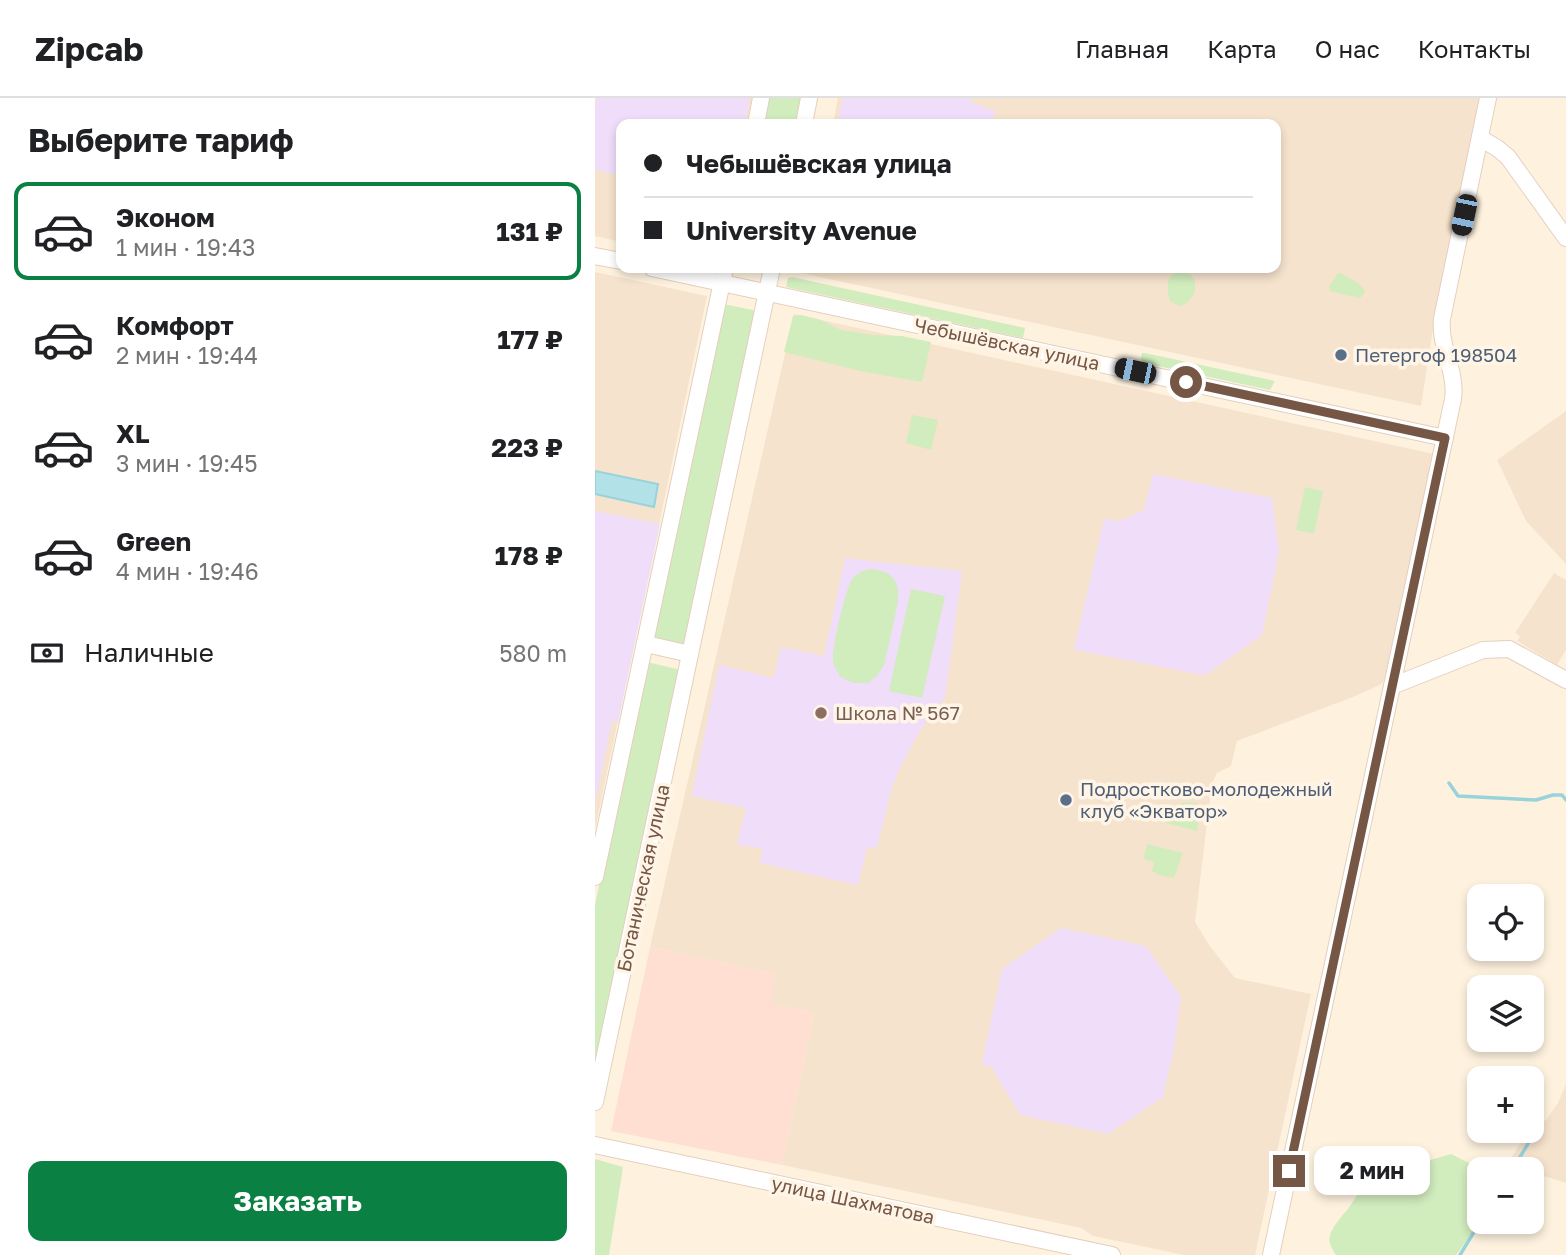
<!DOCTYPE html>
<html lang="ru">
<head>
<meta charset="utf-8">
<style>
  :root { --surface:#fff; --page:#f2f2f2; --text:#202124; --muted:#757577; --line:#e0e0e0; --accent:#0b8043 }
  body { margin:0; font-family:"Golos Text",sans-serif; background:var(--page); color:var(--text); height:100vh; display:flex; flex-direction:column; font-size:26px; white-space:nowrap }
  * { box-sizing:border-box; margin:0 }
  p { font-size:23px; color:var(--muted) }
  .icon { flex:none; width:38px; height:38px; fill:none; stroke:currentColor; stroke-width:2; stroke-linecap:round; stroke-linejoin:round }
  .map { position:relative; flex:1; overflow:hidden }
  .sheet { display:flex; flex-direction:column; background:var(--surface); width:595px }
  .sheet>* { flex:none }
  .guide { position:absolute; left:21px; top:21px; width:665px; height:154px; border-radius:14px; box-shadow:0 4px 10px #0003; display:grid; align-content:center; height:154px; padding:0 28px; background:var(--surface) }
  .controls { position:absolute; left:872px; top:786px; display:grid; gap:14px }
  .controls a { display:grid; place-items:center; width:77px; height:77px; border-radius:14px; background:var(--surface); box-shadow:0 4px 10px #0003; font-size:35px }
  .end { position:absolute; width:32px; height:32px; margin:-16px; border:9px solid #765645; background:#fff; box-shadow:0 0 0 4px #fff }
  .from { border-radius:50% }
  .bubble { position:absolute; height:49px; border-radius:14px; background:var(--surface); box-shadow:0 4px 10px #0003; font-size:23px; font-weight:700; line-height:49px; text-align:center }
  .car { position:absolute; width:21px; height:42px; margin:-21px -10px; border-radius:9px; box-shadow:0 0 5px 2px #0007; background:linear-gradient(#222 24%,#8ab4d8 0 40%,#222 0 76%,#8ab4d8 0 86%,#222 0) }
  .guide b { display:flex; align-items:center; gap:24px; height:66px; font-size:26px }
  .guide b+b { border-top:2px solid var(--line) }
  .guide i { width:18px; height:18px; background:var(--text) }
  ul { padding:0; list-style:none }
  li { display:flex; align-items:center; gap:21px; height:98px; margin:0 14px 10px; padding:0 14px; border:4px solid transparent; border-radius:14px }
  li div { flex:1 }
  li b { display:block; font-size:26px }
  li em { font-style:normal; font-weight:700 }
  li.current { border-color:var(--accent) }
  li>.icon { width:63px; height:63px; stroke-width:1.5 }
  h2 { padding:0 28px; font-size:32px; line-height:84px }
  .pay { display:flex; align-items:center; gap:18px; height:77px; padding:0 28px; font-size:26px }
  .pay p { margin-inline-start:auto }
  .button { display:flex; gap:14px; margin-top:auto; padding:14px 28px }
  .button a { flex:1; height:80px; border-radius:14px; background:var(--accent); color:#fff; font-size:28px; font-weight:700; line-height:80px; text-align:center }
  header { display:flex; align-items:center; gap:42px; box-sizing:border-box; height:98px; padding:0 35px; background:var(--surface); border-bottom:2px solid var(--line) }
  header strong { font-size:33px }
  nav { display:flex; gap:38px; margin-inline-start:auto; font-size:24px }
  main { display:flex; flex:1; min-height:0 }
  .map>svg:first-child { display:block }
</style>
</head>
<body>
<header>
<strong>Zipcab</strong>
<nav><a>Главная</a><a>Карта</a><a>О нас</a><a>Контакты</a></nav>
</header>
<main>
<section class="sheet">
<h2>Выберите тариф</h2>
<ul>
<li class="current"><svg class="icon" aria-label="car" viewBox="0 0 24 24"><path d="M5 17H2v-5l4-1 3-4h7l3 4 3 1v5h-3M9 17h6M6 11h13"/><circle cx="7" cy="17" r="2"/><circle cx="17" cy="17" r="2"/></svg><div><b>Эконом</b><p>1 мин · 19:43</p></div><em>131 ₽</em></li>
<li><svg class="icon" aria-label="car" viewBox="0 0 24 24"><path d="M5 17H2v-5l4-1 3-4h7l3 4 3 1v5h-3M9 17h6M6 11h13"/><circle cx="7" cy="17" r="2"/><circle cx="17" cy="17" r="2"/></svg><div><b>Комфорт</b><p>2 мин · 19:44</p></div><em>177 ₽</em></li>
<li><svg class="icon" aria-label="car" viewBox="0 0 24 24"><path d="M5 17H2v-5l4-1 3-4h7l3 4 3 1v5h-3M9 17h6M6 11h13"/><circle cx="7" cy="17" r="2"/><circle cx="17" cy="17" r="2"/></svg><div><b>XL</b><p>3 мин · 19:45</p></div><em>223 ₽</em></li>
<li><svg class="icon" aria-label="car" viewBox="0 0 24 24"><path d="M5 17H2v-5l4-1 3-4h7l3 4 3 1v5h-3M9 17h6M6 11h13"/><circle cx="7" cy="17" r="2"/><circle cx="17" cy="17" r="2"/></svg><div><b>Green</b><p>4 мин · 19:46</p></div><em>178 ₽</em></li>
</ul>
<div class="pay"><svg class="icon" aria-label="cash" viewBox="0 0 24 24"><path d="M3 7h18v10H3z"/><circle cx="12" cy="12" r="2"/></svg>Наличные<p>580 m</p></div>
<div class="button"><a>Заказать</a></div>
</section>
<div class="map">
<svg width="971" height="1157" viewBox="0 0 971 1157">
  <rect width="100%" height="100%" fill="#fef2df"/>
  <g fill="#f6e3cd">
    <polygon points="0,0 160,0 154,26 26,26 26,144 0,138"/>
    <polygon points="243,0 886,0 841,212 826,308 206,175 207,170 681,170 681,26 238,26"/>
    <polygon points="0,174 112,198 0,732"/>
    <polygon points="199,216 839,356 789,583 785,587 758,599 642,643 636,668 622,675 617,685 600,824 614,847 640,880 716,896 660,1157 589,1157 498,1138 486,1130 187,1067 219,915 175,905 181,876 55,849"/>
    <polygon points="971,313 971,466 931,423 902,362"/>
    <polygon points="959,475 971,482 971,552 962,567 922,543 925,538 920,535"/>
    <polygon points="971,986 971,1085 946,1077 916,1060 933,1033 936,1032 936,1030 951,1022 963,1005"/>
  </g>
  <polygon fill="#ffdfd2" points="55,849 181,876 176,905 219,915 187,1067 16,1033"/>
  <g fill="#efddfa">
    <polygon points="2,0 155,0 150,26 26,26 26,77 0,72 0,10"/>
    <polygon points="248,0 375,0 378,5 400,13 397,26 242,26"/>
    <polygon points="558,376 677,400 684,453 667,537 612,576 608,577 479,552 509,421 525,423 549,412"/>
    <polygon points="0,413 65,426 23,624 17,623 0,706"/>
    <polygon points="250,460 367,473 350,600 325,632 305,670 297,689 282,749 272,750 263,787 165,765 168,751 142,746 151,710 97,698 124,567 179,580 186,549 229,558"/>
    <polygon points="466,830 551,848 586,899 579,951 568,999 513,1036 425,1017 396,968 387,967 407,871"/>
  </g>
  <g fill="#d1ecbd">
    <polygon points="171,0 208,0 202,26 166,26"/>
    <path d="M587,172c21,6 15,32 -3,36l-8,-4c-6,-13 -5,-29 11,-32z"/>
    <polygon points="746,175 763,185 768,190 770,194 765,200 735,193 734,189 742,176"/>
    <polygon points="197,179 430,230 428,240 191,189 193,180"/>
    <polygon points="128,206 163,213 90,545 87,547 62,541 59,535"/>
    <polygon points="206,217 226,222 246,232 278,237 307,238 336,244 327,284 265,273 189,254 198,218"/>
    <polygon points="547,255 550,255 680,283 675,292 549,265 546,262"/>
    <polygon points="317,317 343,322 336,352 311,345"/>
    <polygon points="710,389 728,393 719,436 701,432"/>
    <path d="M277,471c36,4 26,33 21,57 -3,13 -6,26 -9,39l-7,11 -7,5 -1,2h-16l-14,-7v-2c-3,-5 -6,-9 -6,-15 -1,-11 13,-73 20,-81 5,-6 12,-8 19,-9z"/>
    <polygon points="316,491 350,498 327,600 294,593"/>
    <polygon points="52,564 86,572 0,976 0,807"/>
    <polygon points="592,704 603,706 603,708 605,709 602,733 571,725 567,712 588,705 591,705"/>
    <polygon points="552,746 588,755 579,780 564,777 557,773 559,764 551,762 549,759"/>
    <path d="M856,1056l30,15h-2l1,53 -24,33h-120c-4,-6 -8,-13 -6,-20 3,-11 16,-22 22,-32 9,-12 14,-25 25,-36l33,-1z"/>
    <polygon points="0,1061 28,1069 14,1157 0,1157"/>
  </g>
  <polygon fill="#b3e1e8" stroke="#98d2db" stroke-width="2" points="0,373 63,386 59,409 0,396"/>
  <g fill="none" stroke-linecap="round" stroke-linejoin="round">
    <g stroke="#98d2db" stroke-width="3.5">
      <polyline points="854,685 863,698 941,702 958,697 967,697 971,702"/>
      <polyline points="918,1071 941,1032"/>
      <polyline points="865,1157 885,1124"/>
    </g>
    <g stroke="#e4cfbe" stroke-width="18">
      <g id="minor">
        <polyline points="161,26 166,0"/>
        <polyline points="209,26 214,0"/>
        <polyline points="885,40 902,50 913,59 971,140"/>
        <polyline points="0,158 26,163"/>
        <polyline points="57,170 850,340"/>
        <polyline points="51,546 95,556"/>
        <polyline points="797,588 888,552 914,551 971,582"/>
        <polyline points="0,779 130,170"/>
        <polyline points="0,1004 177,170"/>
        <polyline points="0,1047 517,1157"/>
        <path d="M676,1157l182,-856c4,-28 -14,-52 -11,-80l46,-221"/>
      </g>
    </g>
    <use href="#minor" stroke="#fff" stroke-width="16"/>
  </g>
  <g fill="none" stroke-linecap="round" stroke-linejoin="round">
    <polyline stroke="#765645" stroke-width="9" points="591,284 850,340 694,1073"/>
  </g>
  <g fill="#5c6f8a" stroke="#fff5e7" stroke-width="2.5">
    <circle cx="746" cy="257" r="7"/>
    <circle cx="471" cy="702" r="7"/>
  </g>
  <circle fill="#8d6e63" stroke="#fff5e7" stroke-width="2.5" cx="226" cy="615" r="7"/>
  <g text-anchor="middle" stroke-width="7" stroke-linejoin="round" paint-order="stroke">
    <g font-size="19" fill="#765645" stroke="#fff5e7">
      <text transform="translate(412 246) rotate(12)" y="7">Чебышёвская улица</text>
      <text transform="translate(48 780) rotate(-78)" y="7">Ботаническая улица</text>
      <text transform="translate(258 1102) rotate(12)" y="7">улица Шахматова</text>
    </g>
    <g font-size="19" fill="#4e5e75" stroke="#fff5e7" text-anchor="start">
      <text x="760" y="264">Петергоф 198504</text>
      <text x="485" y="698">Подростково-молодежный<tspan x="485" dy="22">клуб «Экватор»</tspan></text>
    </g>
    <g font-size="19" fill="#785e54" stroke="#fff5e7" text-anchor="start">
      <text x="240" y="622">Школа № 567</text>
    </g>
  </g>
</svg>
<div class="controls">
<a><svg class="icon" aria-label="locate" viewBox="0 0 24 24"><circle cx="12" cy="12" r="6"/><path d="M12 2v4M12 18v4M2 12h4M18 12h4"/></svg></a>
<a><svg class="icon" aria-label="layers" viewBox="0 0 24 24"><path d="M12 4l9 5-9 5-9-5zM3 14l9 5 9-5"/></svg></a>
<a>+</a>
<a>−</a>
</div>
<i class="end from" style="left:591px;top:284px"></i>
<i class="end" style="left:694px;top:1073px"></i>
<div class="bubble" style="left:719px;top:1048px;width:116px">2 мин</div>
<i class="car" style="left:869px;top:117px;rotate:192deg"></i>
<i class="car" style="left:540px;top:273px;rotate:282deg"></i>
<div class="guide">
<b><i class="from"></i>Чебышёвская улица</b>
<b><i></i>University Avenue</b>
</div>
</div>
</main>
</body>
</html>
